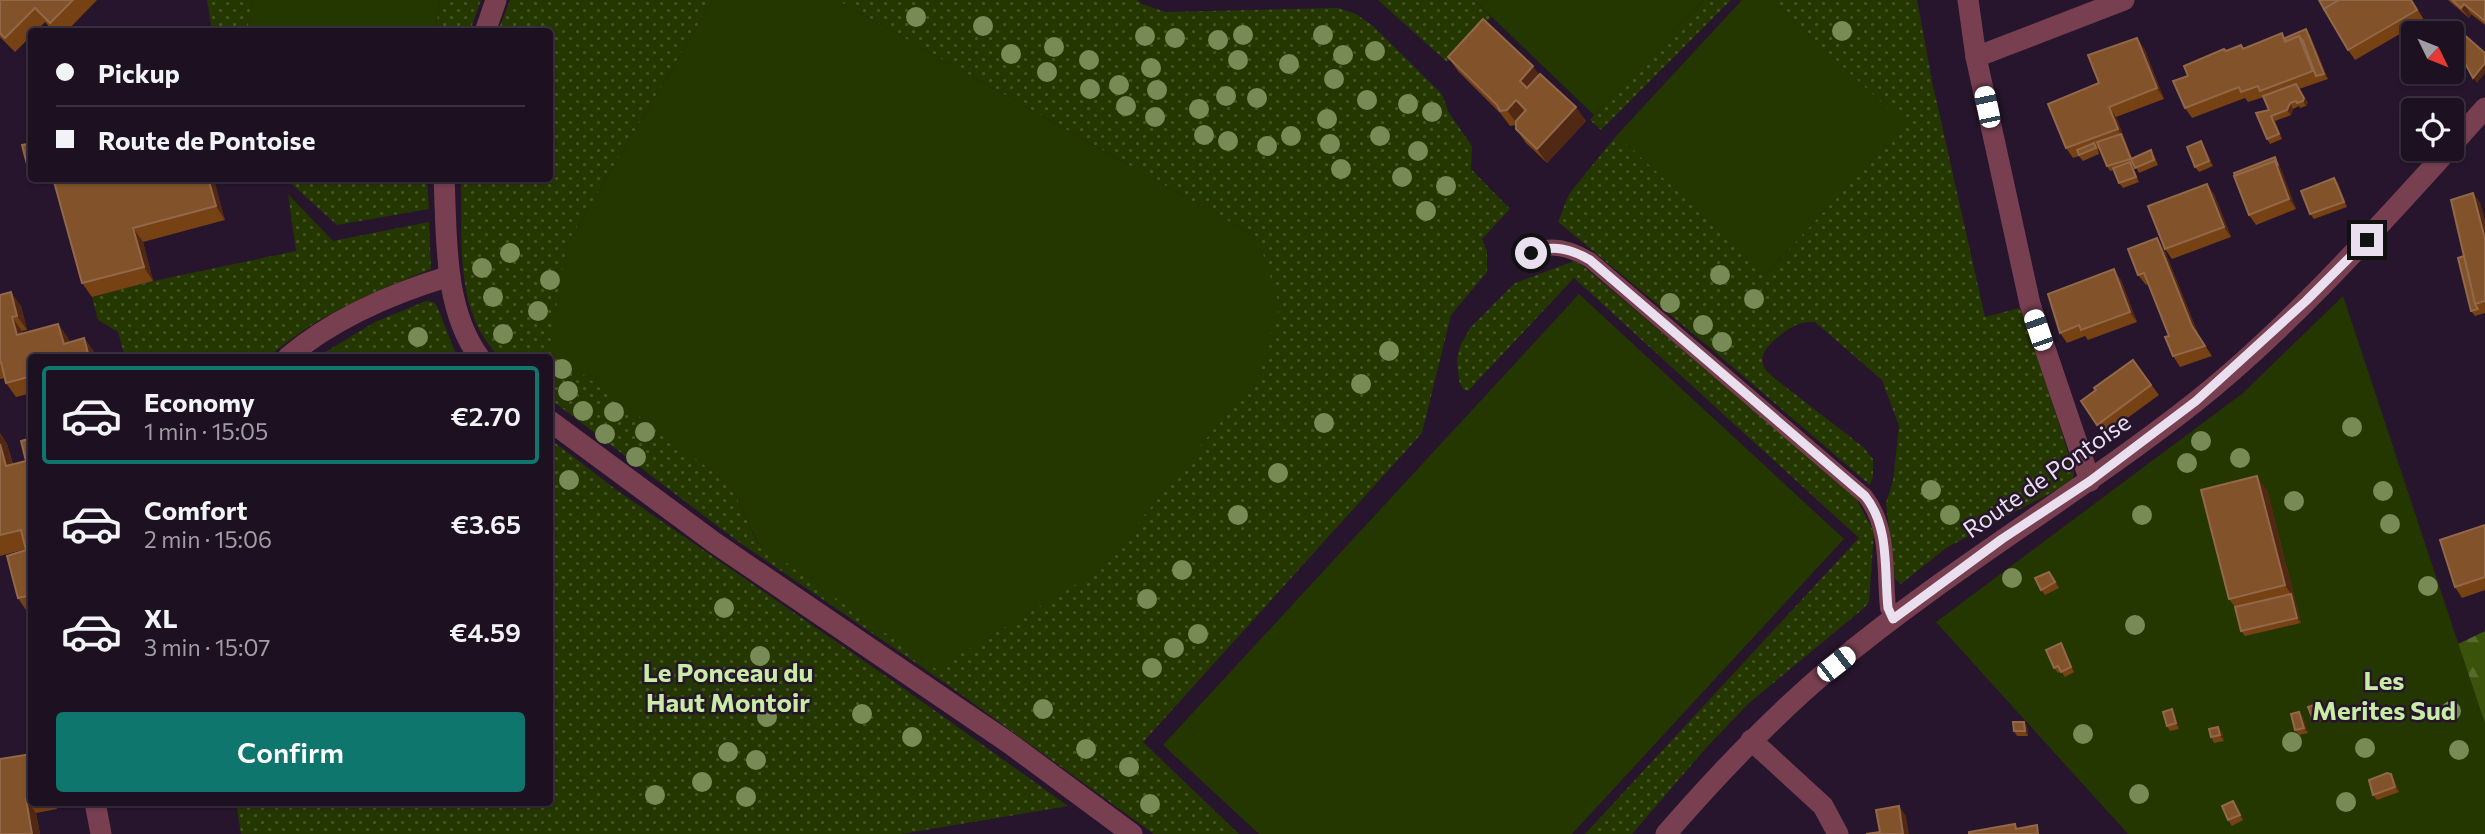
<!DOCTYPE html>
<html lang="en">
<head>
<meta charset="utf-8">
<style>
  :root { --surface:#1c1021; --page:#25192a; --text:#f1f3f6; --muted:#a09da5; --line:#3a303f; --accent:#0f766e }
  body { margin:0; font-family:Commissioner,sans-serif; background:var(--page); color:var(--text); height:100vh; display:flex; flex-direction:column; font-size:26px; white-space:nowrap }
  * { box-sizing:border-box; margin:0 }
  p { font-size:23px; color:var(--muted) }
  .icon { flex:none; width:38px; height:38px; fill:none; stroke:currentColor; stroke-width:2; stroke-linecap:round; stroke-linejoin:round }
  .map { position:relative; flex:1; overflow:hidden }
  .details { position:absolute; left:28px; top:354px; width:525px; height:452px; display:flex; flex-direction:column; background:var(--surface); border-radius:7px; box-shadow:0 2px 5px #0004,0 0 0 2px var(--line) }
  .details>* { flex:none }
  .hud { position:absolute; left:28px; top:28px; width:525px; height:154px; border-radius:7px; box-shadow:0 2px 5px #0004,0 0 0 2px var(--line); display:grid; align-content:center; height:154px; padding:0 28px; background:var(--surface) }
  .needle { width:46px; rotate:133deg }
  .controls { position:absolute; left:2401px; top:21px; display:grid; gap:14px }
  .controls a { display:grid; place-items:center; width:63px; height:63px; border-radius:7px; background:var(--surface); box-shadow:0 2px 5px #0004,0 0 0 2px var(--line); font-size:35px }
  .end { position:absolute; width:32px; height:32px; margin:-16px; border:9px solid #eadfef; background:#111; box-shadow:0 0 0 4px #111 }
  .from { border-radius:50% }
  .car { position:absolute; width:21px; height:42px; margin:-21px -10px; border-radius:9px; box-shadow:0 0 5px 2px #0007; background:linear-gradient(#fff 24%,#345 0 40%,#fff 0 76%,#345 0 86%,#fff 0) }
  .hud b { display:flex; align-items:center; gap:24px; height:66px; font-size:26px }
  .hud b+b { border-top:2px solid var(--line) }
  .hud i { width:18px; height:18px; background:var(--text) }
  ul { padding:12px 0 0; list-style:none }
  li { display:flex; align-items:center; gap:21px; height:98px; margin:0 14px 10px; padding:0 14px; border:4px solid transparent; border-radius:7px }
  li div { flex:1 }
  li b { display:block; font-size:26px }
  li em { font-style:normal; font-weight:600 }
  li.active { border-color:var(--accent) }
  li>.icon { width:63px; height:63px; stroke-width:1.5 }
  .cta { display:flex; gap:14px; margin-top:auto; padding:14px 28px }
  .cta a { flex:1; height:80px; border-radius:7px; background:var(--accent); color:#fff; font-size:28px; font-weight:600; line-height:80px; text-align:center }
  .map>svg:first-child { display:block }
</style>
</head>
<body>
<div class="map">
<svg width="2485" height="834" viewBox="0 0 2485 834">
  <defs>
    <pattern id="grass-dots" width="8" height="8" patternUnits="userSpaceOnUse" patternTransform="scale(1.75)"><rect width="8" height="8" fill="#253700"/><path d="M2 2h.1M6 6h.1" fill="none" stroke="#455426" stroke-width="1.8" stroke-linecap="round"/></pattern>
    <pattern id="forest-firs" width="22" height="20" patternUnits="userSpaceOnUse" patternTransform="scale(1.75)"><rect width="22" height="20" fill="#3b520b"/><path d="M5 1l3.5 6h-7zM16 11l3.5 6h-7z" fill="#586a2f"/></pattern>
  </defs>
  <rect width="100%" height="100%" fill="#26152c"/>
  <g fill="url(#grass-dots)">
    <polygon points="207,0 252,0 247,31 212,31"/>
    <polygon points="440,0 481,0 470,31 435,32"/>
    <path d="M510,0h203l-146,244 -17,105 181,136 27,59 500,-306 -421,-238h300l5,4 24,8 172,-4 18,6 17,12 69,68 7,19 23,33 -1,23 39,40 -28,30 5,12v21l-36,43 -29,118 -279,309 96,92h-85l-206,-149 -212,-145 -186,-141v-42h-50c-47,-44 -37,-120 -39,-178l89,-1v-146l-52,-1z"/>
    <polygon points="1378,0 1474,0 1491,17 1447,62"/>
    <polygon points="1704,0 1731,0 1601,130 1590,120 1594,115"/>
    <path d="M1771,0h146l15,81 53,236 34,-9 7,10 48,154 -1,7 -7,6 -120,63 -45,36 -6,-5 -9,-76 7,-22 6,-55 -17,-46 -67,-58c-6,0 -11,0 -17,2 -11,5 -41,25 -35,40 1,5 7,10 10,13l90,70 10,12v17l-3,9 -156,-134 -156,-129 11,-28 48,-59 150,138 137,-149z"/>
    <polygon points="286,179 427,179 429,209 337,225"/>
    <path d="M288,194l45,47 96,-19 2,47c-57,23 -115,46 -162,88h-144l-7,-25 -20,-12 -6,-23 61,-16 143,-30z"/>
    <polygon points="1574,261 1583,266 1835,479 1856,498 1874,532 1869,602 1864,608 1749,703 1705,749 1632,834 1585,834 1859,538 1574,278 1468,391 1463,389 1459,381 1457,360 1460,346 1470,328 1515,283"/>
    <polygon points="426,301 433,302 437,306 457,357 317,357 375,322"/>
    <polygon points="550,439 618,491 906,690 1068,806 901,834 241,834 236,802 550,802"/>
  </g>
  <polygon fill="url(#forest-firs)" points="2485,631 2485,724 2458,644"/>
  <g fill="#253700">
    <polygon points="252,0 440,0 435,31 247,31"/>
    <polygon points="713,0 837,0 1258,238 1280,307 1258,375 1100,570 936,669 758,543 731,485 549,349 567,244"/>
    <polygon points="1474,0 1704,0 1594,115"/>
    <polygon points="1742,0 1771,0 1905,124 1766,274 1617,135"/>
    <polygon points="1579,294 1844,539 1572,834 1259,834 1163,745"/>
    <polygon points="2343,296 2485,724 2485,834 2128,834 1936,622 2243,393"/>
  </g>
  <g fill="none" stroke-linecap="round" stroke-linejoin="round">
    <path stroke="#783f51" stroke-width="16" d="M1523,253c7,1 10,-2 17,-4 18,-5 35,2 50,11l275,236c25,31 19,74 23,112l5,11"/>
    <g stroke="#783f51" stroke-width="21">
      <polyline points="485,32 496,0"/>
      <path d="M444,178c3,59 -1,129 35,179"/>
      <path d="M288,357c46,-39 105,-64 162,-81"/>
      <polyline points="550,421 715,543 1009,743 1132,834"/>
      <polyline points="95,802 101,834"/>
    </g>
    <g stroke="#783f51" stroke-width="21">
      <polyline points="1968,0 1976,57 2030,304 2090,481"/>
      <polyline points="1976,57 2124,0"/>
      <polyline points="1751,740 1823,806 1838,834"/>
    </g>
    <g stroke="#783f51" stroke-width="21">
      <polyline points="2452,145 2485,108"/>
      <path d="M1666,834c52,-60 106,-117 168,-169 114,-95 243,-170 360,-262 92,-73 176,-167 255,-254"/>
    </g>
  </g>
  <g fill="#788a55">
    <circle cx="916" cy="17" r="10"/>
    <circle cx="983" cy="26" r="10"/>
    <circle cx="1842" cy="31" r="10"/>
    <circle cx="1243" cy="35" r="10"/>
    <circle cx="1323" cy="35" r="10"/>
    <circle cx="1145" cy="36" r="10"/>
    <circle cx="1175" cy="38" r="10"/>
    <circle cx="1218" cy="40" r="10"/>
    <circle cx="1054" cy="47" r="10"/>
    <circle cx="1375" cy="51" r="10"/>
    <circle cx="1011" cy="54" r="10"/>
    <circle cx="1343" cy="55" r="10"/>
    <circle cx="1089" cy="60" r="10"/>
    <circle cx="1238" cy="60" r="10"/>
    <circle cx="1289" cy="64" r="10"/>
    <circle cx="1151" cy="68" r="10"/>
    <circle cx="1047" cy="72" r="10"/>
    <circle cx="1334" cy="79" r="10"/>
    <circle cx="1119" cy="85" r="10"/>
    <circle cx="1090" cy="89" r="10"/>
    <circle cx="1157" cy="90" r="10"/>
    <circle cx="1226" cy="96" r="10"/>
    <circle cx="1257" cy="98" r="10"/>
    <circle cx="1367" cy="100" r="10"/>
    <circle cx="1408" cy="104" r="10"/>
    <circle cx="1126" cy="106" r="10"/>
    <circle cx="1199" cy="109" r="10"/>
    <circle cx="1432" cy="112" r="10"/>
    <circle cx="1155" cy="117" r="10"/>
    <circle cx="1327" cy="119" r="10"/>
    <circle cx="1204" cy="135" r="10"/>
    <circle cx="1291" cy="136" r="10"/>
    <circle cx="1380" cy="136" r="10"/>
    <circle cx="1228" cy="141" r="10"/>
    <circle cx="1330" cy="144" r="10"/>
    <circle cx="1267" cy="146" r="10"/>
    <circle cx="1418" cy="151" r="10"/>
    <circle cx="1341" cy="169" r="10"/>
    <circle cx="1402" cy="177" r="10"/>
    <circle cx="1446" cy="186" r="10"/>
    <circle cx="1426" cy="211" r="10"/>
    <circle cx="510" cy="253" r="10"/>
    <circle cx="482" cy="268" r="10"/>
    <circle cx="1720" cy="275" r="10"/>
    <circle cx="550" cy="280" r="10"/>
    <circle cx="493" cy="297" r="10"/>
    <circle cx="1754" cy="299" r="10"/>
    <circle cx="1670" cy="303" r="10"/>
    <circle cx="538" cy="311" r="10"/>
    <circle cx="1703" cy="325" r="10"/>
    <circle cx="503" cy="334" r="10"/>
    <circle cx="418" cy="337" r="10"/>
    <circle cx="1722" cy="342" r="10"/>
    <circle cx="1389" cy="351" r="10"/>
    <circle cx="562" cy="369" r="10"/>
    <circle cx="1361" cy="384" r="10"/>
    <circle cx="568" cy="391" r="10"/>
    <circle cx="583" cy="411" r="10"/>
    <circle cx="614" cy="412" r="10"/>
    <circle cx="1324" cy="423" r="10"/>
    <circle cx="2352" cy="427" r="10"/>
    <circle cx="645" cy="432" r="10"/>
    <circle cx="605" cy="434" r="10"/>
    <circle cx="2201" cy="441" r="10"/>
    <circle cx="636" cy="457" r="10"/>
    <circle cx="2240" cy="458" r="10"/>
    <circle cx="2187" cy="463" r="10"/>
    <circle cx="1278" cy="473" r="10"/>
    <circle cx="569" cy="480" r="10"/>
    <circle cx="1931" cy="490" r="10"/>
    <circle cx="2383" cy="491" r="10"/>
    <circle cx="2294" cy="501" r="10"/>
    <circle cx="1238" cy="515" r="10"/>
    <circle cx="1950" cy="515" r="10"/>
    <circle cx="2142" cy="515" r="10"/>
    <circle cx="2390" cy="524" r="10"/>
    <circle cx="1182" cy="570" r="10"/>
    <circle cx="2012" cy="578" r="10"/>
    <circle cx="2428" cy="586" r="10"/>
    <circle cx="1147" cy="599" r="10"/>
    <circle cx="724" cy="608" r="10"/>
    <circle cx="2135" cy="625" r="10"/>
    <circle cx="1198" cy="634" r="10"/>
    <circle cx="1174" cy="648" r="10"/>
    <circle cx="760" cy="656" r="10"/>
    <circle cx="1152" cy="668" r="10"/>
    <circle cx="1043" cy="709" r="10"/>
    <circle cx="2451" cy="711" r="10"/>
    <circle cx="862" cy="714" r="10"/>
    <circle cx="767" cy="717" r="10"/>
    <circle cx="2083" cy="734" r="10"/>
    <circle cx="912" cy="737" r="10"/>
    <circle cx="2292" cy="742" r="10"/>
    <circle cx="2365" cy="748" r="10"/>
    <circle cx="1086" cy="749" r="10"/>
    <circle cx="2459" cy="750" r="10"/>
    <circle cx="728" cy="752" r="10"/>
    <circle cx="756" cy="760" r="10"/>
    <circle cx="1129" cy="767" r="10"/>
    <circle cx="702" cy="782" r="10"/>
    <circle cx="2139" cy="794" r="10"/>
    <circle cx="655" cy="795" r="10"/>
    <circle cx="746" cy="797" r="10"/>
    <circle cx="2346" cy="802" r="10"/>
    <circle cx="1150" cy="804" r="10"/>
  </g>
  <g fill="#764113">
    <polygon points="0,0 97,0 66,32 54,32 45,22 35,32 32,32 32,35 15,52 0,37"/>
    <polygon points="2412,0 2424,20 2355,60 2348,50"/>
    <polygon points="2448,0 2485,0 2485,25 2471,14 2469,18"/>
    <polygon points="2282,33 2285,38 2310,35 2328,79 2299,89 2308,103 2306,106 2300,108 2299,106 2293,109 2291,115 2275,121 2282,139 2270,144 2267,139 2269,110 2264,97 2248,102 2245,98 2192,118 2185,108 2188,76 2226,51 2241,45 2244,48"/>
    <polygon points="2144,48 2164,99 2116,117 2132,158 2154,155 2158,165 2139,173 2134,164 2132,165 2139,182 2123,188 2119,183 2114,170 2110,171 2107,166 2100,148 2098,149 2099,154 2083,161 2079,156 2073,158 2066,148 2099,83"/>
    <polygon points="1448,57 1539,75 1586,121 1547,163 1526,143 1516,129 1516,125 1510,126 1501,114 1458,71"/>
    <polygon points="2204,146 2213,166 2199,172 2195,167"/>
    <polygon points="2278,162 2296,209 2256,225 2249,215"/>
    <polygon points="36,178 50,178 38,182"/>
    <polygon points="53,178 208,178 225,220 143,242 153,281 92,297 82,283"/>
    <polygon points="2334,178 2338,183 2347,207 2314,219 2310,214"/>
    <polygon points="2473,193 2480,203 2485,221 2485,313 2475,316 2471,311 2464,256"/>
    <polygon points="2214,194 2231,237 2172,259 2165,249"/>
    <polygon points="2164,249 2199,336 2212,356 2180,367 2173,356 2169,336 2148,284 2146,285 2138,275"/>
    <polygon points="2121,280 2137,322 2088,340 2085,336 2067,343 2060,333"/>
    <polygon points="0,295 21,306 27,330 22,331 23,334 58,324 68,338 69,342 84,338 94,352 32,357 32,393 16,397 6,383 5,378 0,379"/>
    <polygon points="2133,360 2159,395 2104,435 2081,401"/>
    <polygon points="0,433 7,444 13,464 26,461 32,438 32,615 30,616 18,598 26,549 0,556"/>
    <polygon points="2267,490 2301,623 2245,636 2241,631 2235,607 2229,599"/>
    <polygon points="2485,525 2485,590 2462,598 2455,587"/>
    <polygon points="2053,577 2059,588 2045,595 2041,590"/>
    <polygon points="2064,648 2074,672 2065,677 2061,671 2058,673 2054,668"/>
    <polygon points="2321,703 2325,708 2328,718 2316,723 2312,717"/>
    <polygon points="2299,712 2303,717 2308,733 2299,735 2295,730"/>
    <polygon points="2175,715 2179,729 2170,731 2167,726"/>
    <polygon points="2024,722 2027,727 2028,736 2017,736 2014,731"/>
    <polygon points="2218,727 2222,732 2224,741 2214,743 2211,737"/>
    <polygon points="32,754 32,802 56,802 57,809 36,813 40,834 0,834"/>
    <polygon points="2391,774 2394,780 2399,792 2377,800 2373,795"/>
    <polygon points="2233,801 2243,820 2232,826 2228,820"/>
    <polygon points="187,802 236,802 192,808"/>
  </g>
  <g fill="#512813">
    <polygon points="2464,4 2471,14 2469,18 2461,8"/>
    <polygon points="2306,29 2310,35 2328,79 2324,74"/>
    <polygon points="2299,36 2306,46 2316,76 2313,71"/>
    <polygon points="2137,38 2144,48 2164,99 2157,88"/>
    <polygon points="2485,63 2485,73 2477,83 2473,78"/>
    <polygon points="1533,66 1543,80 1531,94 1520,81"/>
    <polygon points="2296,84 2308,103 2306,106 2303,101"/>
    <polygon points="1516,100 1526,114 1517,124 1507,110"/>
    <polygon points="2290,103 2293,109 2291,115 2287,110"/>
    <polygon points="1576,107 1586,121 1547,163 1537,149"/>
    <polygon points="2109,107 2116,117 2134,164 2131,159"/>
    <polygon points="2271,116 2275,121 2282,139 2279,134"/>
    <polygon points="2201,141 2204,146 2213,166 2209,161"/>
    <polygon points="2275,157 2282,171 2296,209 2289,199"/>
    <polygon points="2130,162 2133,167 2139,182 2136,177"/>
    <polygon points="208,178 214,178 225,220 216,206"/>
    <polygon points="2334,178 2338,183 2347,207 2344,202"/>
    <polygon points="2207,184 2214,194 2231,237 2224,227"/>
    <polygon points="2473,193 2480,203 2485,221 2485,239"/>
    <polygon points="133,228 143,242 153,281 144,267"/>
    <polygon points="2157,238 2164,249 2199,336 2212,356 2192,326"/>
    <polygon points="2114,269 2121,280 2137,322 2130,312"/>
    <polygon points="11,292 21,306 27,330 17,316"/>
    <polygon points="12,317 22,331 27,349 17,335"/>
    <polygon points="58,324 68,338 73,357 64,344"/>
    <polygon points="84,338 94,352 95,357 89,357"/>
    <polygon points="0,433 7,444 18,483 6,466 0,444"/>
    <polygon points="2257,476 2267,490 2301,623 2297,618 2291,594 2285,585"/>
    <polygon points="2061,643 2064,648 2074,672 2071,667"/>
    <polygon points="2172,709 2175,715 2179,729 2176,723"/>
    <polygon points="2299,712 2303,717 2308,733 2304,728"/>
    <polygon points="2024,722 2027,727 2028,736 2025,731"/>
    <polygon points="2218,727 2222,732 2224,741 2220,735"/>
    <polygon points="2391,774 2394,780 2399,792 2395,787"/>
    <polygon points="26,799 36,813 40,834 32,834"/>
    <polygon points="52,802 56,802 57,809"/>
    <polygon points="1899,806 1906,816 1909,834 1903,834"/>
  </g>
  <g fill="#82522a" stroke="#926849" stroke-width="2">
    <polygon points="0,0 73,0 50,23 35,8 5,38 0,33"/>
    <polygon points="2319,0 2339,0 2324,9"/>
    <polygon points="2339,0 2411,0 2417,10 2348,50 2324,9"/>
    <polygon points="2452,0 2485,0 2485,21 2464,4 2461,8"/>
    <polygon points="1483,19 1533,66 1520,81 1527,88 1540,74 1576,107 1537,149 1516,129 1516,121 1526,110 1516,100 1507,110 1500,111 1497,105 1448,57"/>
    <polygon points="2306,29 2324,74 2316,76 2303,41 2299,36 2286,41 2285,38"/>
    <polygon points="2461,32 2485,53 2485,63 2473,78 2453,41"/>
    <polygon points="2282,33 2285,42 2299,36 2313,71 2260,91 2258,86 2241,92 2239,87 2185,108 2173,81 2188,76 2184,66 2224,49 2226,51 2241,45 2243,49"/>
    <polygon points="2137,38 2157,88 2109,107 2118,129 2066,148 2048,104 2099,83 2088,55"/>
    <polygon points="2296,84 2304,98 2303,101 2297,103 2296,101 2290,103 2287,110 2271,116 2279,134 2267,139 2256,113 2269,110 2263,96"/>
    <polygon points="2121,134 2131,159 2107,166 2097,142"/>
    <polygon points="2201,141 2209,161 2195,167 2187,147"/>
    <polygon points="32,143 32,167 28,168 22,145"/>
    <polygon points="2094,143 2096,148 2079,155 2077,150"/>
    <polygon points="2151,150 2154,160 2135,168 2131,159"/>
    <polygon points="2275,157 2278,166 2275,161 2235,176 2234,173"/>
    <polygon points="2275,161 2289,199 2249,215 2234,176"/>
    <polygon points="2130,162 2136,177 2119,183 2113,168"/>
    <polygon points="53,178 208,178 216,206 133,228 144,267 82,283"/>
    <polygon points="2334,178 2344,202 2310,214 2301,191"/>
    <polygon points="2207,184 2224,227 2165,249 2148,206"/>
    <polygon points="2473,193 2485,239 2485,301 2475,304 2451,200"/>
    <polygon points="2157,238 2192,326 2205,346 2173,356 2165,337 2169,336 2144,273 2138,275 2128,249"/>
    <polygon points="2464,256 2475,304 2478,309 2471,311 2458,258"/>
    <polygon points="2114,269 2130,312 2081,330 2079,325 2060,333 2048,294"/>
    <polygon points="11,292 17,316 12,317 17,335 58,324 64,344 84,338 89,357 32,357 32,376 6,383 1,362 0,362 0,295"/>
    <polygon points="2133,360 2151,385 2097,425 2081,401 2096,390 2094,388"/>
    <polygon points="32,438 32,595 18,598 7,556 26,550 21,530 0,535 0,444 6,466 26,461 21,441"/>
    <polygon points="2257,476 2285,585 2229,599 2201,490"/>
    <polygon points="2485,525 2485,577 2455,587 2440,540"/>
    <polygon points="2049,572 2055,582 2041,590 2035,578"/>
    <polygon points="2291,594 2297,618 2241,631 2235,607"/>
    <polygon points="2061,643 2071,667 2061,672 2058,666 2054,668 2046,650"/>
    <polygon points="2321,703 2325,713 2312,717 2308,707"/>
    <polygon points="2172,709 2176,723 2167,726 2163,712"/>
    <polygon points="2299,712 2304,728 2295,730 2291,714"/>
    <polygon points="2013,722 2024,722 2025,731 2014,731"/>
    <polygon points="2218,727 2220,735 2211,737 2209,729"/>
    <polygon points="32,754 32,798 26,799 32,834 0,834 0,759"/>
    <polygon points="2387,773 2391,774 2395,787 2373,795 2369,780"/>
    <polygon points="2233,801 2240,815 2228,820 2222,806"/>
    <polygon points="1899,806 1903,834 1866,834 1880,832 1876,810"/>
    <polygon points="2015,824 2016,829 2037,825 2038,834 1969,834 1969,832"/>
  </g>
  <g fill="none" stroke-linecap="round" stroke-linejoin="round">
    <path stroke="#eadfef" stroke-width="9" d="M1531,253c22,-9 40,-4 59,7l275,236c25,31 19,74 23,112l5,11 109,-80 88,-58 106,-80 110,-100 61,-61"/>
  </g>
  <g text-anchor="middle" stroke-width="5" stroke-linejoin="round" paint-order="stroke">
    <g font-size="24" fill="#eadfef" stroke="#26152c">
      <text transform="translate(2047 476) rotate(-35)" y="8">Route de Pontoise</text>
    </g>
    <g font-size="26" font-weight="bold" fill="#c8eca5" stroke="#26152c">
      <text x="728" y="682">Le Ponceau du<tspan x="728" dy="30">Haut Montoir</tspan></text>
      <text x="2384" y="690">Les<tspan x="2384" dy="30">Merites Sud</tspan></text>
    </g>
  </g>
</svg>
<div class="controls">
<a><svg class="needle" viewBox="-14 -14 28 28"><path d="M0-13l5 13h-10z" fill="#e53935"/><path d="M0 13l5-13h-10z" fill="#a09da5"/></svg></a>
<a><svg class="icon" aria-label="locate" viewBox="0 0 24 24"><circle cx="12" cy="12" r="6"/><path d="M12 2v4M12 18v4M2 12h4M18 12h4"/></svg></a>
</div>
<i class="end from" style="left:1531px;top:253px"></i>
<i class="end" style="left:2367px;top:240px"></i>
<i class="car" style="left:1987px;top:107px;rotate:348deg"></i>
<i class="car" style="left:2038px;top:330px;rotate:341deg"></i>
<i class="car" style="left:1836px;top:664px;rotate:52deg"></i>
<div class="hud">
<b><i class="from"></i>Pickup</b>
<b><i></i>Route de Pontoise</b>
</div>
<section class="details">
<ul>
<li class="active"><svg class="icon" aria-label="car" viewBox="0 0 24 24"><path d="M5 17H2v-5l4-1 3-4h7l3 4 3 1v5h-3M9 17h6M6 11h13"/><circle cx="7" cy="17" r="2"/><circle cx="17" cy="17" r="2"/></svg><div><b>Economy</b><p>1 min · 15:05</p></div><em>€2.70</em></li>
<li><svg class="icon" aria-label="car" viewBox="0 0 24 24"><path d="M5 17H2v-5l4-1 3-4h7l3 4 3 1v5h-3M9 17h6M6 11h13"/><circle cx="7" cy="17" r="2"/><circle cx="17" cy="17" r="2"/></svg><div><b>Comfort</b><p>2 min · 15:06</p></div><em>€3.65</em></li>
<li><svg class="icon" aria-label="car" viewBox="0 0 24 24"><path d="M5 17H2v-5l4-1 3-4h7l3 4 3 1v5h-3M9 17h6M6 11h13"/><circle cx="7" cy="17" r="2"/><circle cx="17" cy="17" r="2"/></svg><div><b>XL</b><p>3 min · 15:07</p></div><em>€4.59</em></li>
</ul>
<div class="cta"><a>Confirm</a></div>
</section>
</div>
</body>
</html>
